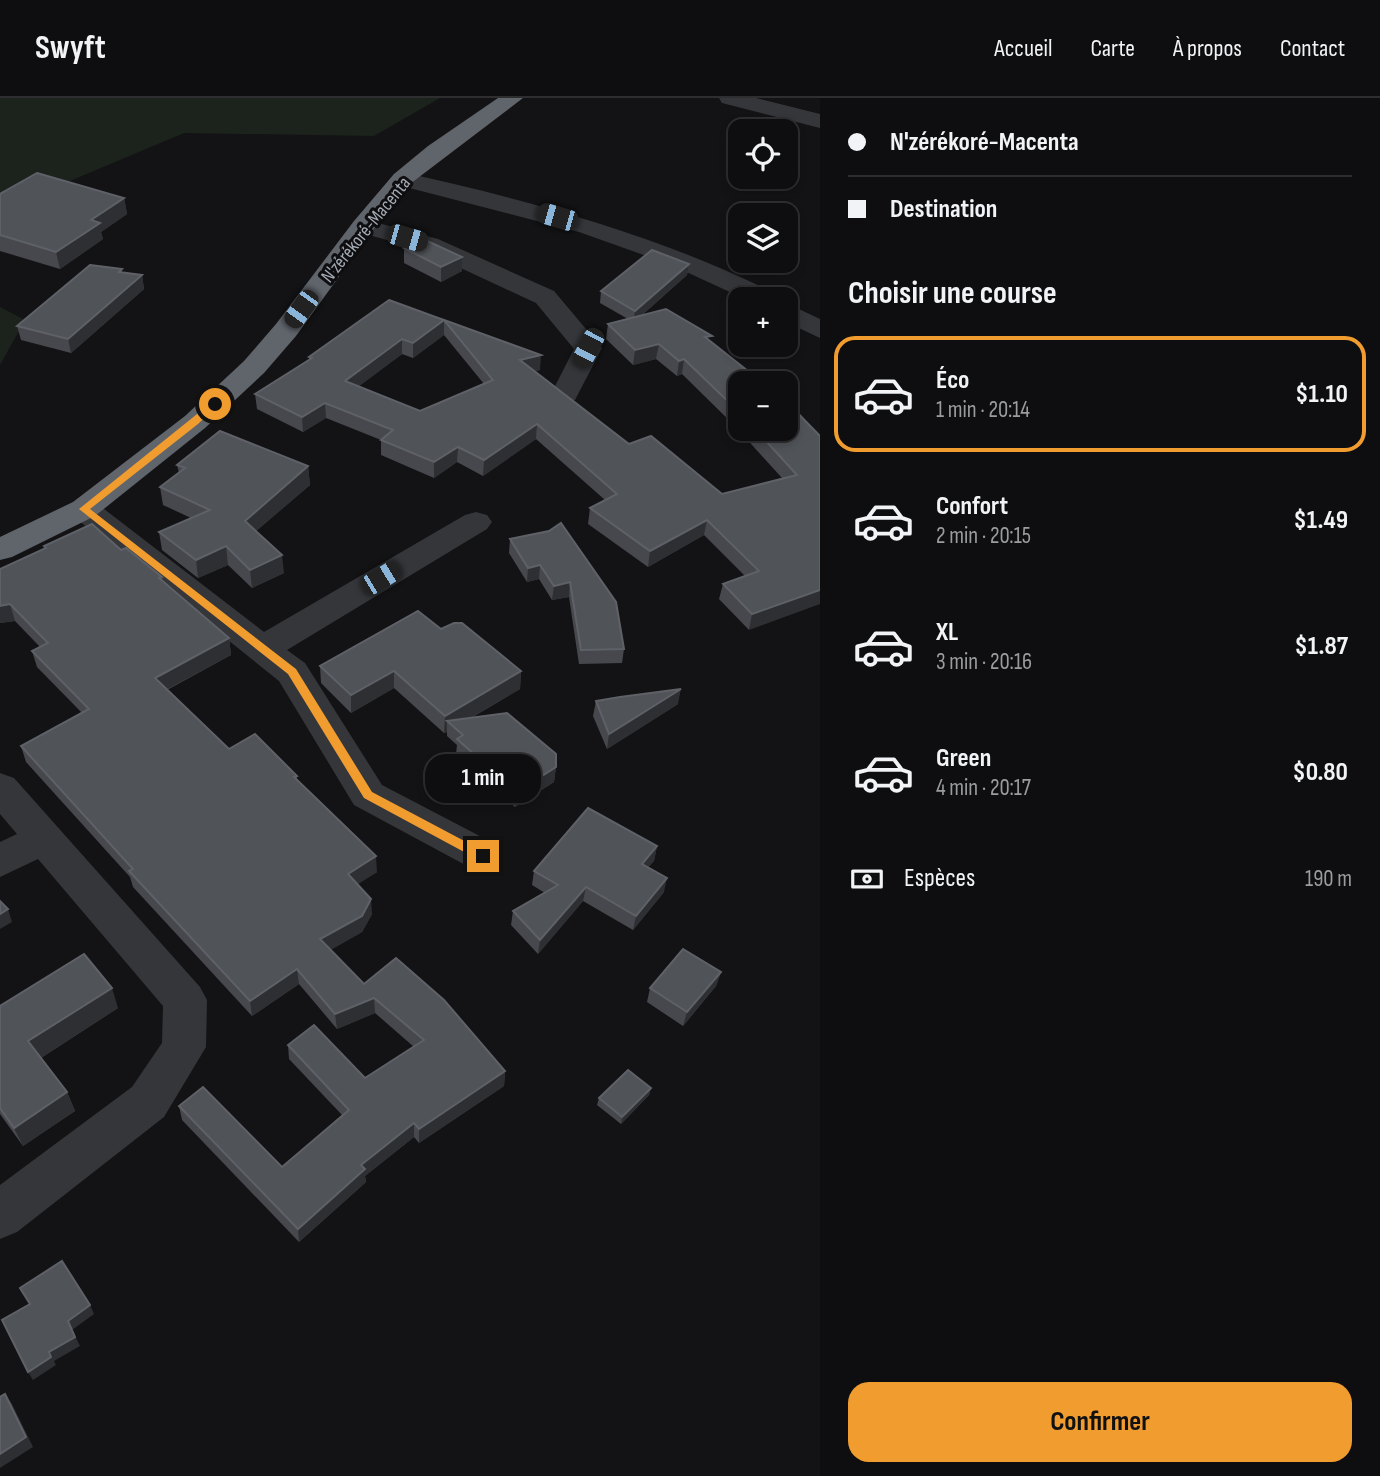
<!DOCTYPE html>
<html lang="fr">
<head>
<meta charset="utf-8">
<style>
  :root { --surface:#0e0e10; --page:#1c1c1e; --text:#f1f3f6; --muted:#9b9c9f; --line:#2e2e30; --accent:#f19c2f }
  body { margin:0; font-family:"Sofia Sans Condensed",sans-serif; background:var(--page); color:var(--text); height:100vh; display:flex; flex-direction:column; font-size:26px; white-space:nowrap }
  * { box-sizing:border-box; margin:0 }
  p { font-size:23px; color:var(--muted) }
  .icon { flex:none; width:38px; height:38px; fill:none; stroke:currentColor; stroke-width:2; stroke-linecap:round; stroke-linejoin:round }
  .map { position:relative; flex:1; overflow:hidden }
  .side { display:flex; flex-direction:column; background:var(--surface); width:560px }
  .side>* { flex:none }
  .top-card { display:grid; align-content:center; height:154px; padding:0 28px; background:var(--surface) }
  .controls { position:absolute; left:728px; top:21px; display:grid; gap:14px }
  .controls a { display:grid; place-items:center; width:70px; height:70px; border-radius:14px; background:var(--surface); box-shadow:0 4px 10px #0003,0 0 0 2px var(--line); font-size:35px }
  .end { position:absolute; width:32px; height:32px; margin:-16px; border:9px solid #f19c2f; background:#111; box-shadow:0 0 0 4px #111 }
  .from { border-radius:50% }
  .bubble { position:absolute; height:49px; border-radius:21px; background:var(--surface); box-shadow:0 4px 10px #0003,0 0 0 2px var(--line); font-size:23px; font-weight:700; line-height:49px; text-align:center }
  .car { position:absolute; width:21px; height:42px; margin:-21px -10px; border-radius:9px; box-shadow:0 0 5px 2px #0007; background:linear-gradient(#222 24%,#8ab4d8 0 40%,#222 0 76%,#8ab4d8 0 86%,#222 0) }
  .top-card b { display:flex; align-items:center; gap:24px; height:66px; font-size:26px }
  .top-card b+b { border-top:2px solid var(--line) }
  .top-card i { width:18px; height:18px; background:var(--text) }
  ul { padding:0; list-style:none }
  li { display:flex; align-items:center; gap:21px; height:116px; margin:0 14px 10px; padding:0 14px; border:4px solid transparent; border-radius:21px }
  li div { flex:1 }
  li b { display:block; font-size:26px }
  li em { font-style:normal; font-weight:700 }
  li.active { border-color:var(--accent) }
  li>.icon { width:63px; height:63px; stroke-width:1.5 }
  h2 { padding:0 28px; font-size:32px; line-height:84px }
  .pay { display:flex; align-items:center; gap:18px; height:77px; padding:0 28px; font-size:26px }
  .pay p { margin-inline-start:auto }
  .button { display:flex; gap:14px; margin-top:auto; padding:14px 28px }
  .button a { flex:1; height:80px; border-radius:21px; background:var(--accent); color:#111; font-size:28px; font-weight:700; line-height:80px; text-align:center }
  header { display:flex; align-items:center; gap:42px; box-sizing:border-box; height:98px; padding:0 35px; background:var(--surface); border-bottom:2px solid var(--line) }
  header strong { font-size:33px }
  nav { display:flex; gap:38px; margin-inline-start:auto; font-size:24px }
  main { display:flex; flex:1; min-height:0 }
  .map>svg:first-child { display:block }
</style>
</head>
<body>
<header>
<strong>Swyft</strong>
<nav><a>Accueil</a><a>Carte</a><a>À propos</a><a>Contact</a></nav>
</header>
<main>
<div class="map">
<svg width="820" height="1378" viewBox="0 0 820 1378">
  <rect width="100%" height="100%" fill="#131315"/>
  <g fill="#1b231c">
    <polygon points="0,0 440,0 374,38 184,35 20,104 0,118"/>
    <polygon points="0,209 25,222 0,267"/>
  </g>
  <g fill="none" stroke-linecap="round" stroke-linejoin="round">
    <g fill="#34363a" fill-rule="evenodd">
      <polygon points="719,0 756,0 820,16 820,30 722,5"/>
      <path d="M402,74c129,29 254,62 372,121l4,6h-33l-76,-35 -90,-32 -185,-48 -4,-5 4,-5z"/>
      <polygon points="363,121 438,141 554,193 602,250 575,302 565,305 555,302 551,296 574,251 536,205 420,151 354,133 351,128 354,123"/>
      <polygon points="786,205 820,221 820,240 786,224"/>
      <polygon points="84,401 95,404 264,534 465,417 476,414 487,417 492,424 487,431 287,552 305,565 382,687 497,747 503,758 497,769 483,774 469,769 354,707 279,583 73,418 68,411 73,404"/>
      <polygon points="0,675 14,680 200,889 207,902 206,949 164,1019 17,1134 0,1141 0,1087 132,989 162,945 163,908 38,761 0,779 0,744 17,736 0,716"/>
    </g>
    <polygon fill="#60646b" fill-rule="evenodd" points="498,0 523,0 410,86 372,133 296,238 264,275 205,330 95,418 12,459 0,462 0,439 73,404 185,318 244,263 276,226 354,123 394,76 428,48"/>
  </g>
  <g fill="#46484d">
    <polygon points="0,96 124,100 127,116 101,134 103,141 60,171 0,153"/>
    <polygon points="404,150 462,173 441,184 404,165"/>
    <polygon points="689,166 687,177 641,218 711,244 740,285 740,331 786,331 820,338 749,532 719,501 723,486 745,478 704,437 648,469 588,426 590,410 605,402 536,341 483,378 457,364 434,380 381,357 381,342 326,320 303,334 257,311 255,296 309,262 309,259 389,202 444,237 413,260 402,256 359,288 420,313 484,286 444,237 444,222 540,272 535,273 629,346 722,396 782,380 734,327 682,276 677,278 656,261 633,267 606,241 608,226 628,221 600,205 601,193"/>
    <polygon points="122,171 122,175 142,177 144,191 71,255 21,242 17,228"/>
    <polygon points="177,367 308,368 310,387 256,433 284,475 252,490 228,467 198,480 162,452 159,434 191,420 163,407 160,389 179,375"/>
    <polygon points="549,433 624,551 622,565 579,566 569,499 552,502 539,481 527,484 509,455 510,441"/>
    <polygon points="44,448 121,452 162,479 163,483 229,540 231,557 167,592 229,651 297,678 297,682 377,774 357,786 372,816 362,834 330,852 364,886 505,973 504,988 419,1045 414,1039 365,1078 366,1084 299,1144 182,1022 179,1008 282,1069 342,1017 289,961 288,947 365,980 414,949 375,915 337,931 299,886 252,918 133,789 130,779 26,664 21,648 82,615 37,569 32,553 40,549 15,523 0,525 0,471 45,451"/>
    <polygon points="441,531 521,573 520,591 471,620 556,669 554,684 515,709 456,656 457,647 447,638 447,634 444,635 394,590 351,615 321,585 320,568"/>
    <polygon points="596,603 678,606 607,651 593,618"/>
    <polygon points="657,748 654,763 648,769 664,794 633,832 583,803 538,856 511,827 513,813 545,795 532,787 534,773"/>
    <polygon points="721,874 716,888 683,928 647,904 650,890"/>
    <polygon points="0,908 118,910 41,960 67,994 75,1013 23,1048 0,1016"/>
    <polygon points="651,990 649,997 621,1026 597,1007 599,1000"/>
  </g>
  <g fill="#2d2f32">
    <polygon points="124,100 127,116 101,134 103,141 60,171 56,154 91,122"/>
    <polygon points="462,159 462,173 441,184 441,169"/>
    <polygon points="689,166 687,177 633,225 635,213"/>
    <polygon points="142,177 144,191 71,255 68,241"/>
    <polygon points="444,222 444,237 413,260 413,245"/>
    <polygon points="402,241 402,256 346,298 345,283"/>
    <polygon points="659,246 656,261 633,267 635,252"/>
    <polygon points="541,257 540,272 519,277 520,262"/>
    <polygon points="684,261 682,276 677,278 679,263"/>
    <polygon points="325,305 326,320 303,334 302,319"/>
    <polygon points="537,326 536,341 483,378 484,362"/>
    <polygon points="458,349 457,364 434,380 434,364"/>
    <polygon points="308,368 310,387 247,441 245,423"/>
    <polygon points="707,422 704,437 648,469 650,453"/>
    <polygon points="226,448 228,467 198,480 196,462"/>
    <polygon points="282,457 284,475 252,490 250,472"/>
    <polygon points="540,467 539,481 527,484 528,470"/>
    <polygon points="570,484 569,499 552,502 554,488"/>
    <polygon points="820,492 820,506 749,532 752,516"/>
    <polygon points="10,506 15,523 0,525 0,508"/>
    <polygon points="229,540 231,557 158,596 155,580"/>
    <polygon points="394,573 394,590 351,615 351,597"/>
    <polygon points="521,573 520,591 455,629 447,623 447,634 444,635 445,618"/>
    <polygon points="681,591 678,606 607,651 609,636"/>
    <polygon points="556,669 554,684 515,709 517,694"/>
    <polygon points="657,748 654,763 639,780 642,766"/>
    <polygon points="376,758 377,774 349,792 348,776"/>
    <polygon points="667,780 664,794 633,832 636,818"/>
    <polygon points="586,789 583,803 538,856 540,842"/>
    <polygon points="371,801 372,816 362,834 322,857 320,841"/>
    <polygon points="8,811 12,824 0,831 0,816"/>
    <polygon points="297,871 299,886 252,918 250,903"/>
    <polygon points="721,874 716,888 683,928 687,914"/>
    <polygon points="112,890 118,910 36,963 28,943"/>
    <polygon points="374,900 375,915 337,931 335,916"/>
    <polygon points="505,973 504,988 419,1045 419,1031"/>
    <polygon points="651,990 649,997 621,1026 622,1019"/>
    <polygon points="67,994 75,1013 23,1048 14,1030"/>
    <polygon points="414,1025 414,1039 365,1078 366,1084 299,1144 298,1131 361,1067"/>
    <polygon points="90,1207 94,1216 72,1232 80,1248 54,1263 56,1267 33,1282 28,1274 49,1254 68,1223"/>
    <polygon points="5,1296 12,1306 33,1349 0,1370 0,1356"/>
  </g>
  <g fill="#505358" stroke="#5e6167" stroke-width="2">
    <polygon points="37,75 124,100 91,122 100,125 56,154 0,137 0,96"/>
    <polygon points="423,141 462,159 441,169 404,150"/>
    <polygon points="652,152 689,166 635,213 601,193"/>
    <polygon points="90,167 122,171 119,174 142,177 68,241 17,228"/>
    <polygon points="389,202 444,222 413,245 402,241 345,283 420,313 493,282 444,222 541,257 520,262 629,346 651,338 722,396 797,377 755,331 786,331 786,303 820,338 820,492 752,516 723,486 759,473 707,422 650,453 590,410 617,396 537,326 484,362 458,349 434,364 381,342 393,332 325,305 302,319 255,296 312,260 309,259"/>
    <polygon points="666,211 712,238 705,239 763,285 740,285 740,315 684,261 679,263 659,246 635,252 608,226"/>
    <polygon points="220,333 308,368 245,423 282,457 250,472 226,448 196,462 159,434 210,412 160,389 185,370 177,367"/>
    <polygon points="561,425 616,504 624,551 581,552 570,484 554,488 540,467 528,470 510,441 549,433"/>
    <polygon points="92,426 121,452 126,450 162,479 159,480 229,540 155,580 229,651 255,636 297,678 294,679 376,758 348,776 371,801 362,818 320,841 364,886 396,860 444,902 505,973 419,1031 414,1025 361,1067 365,1071 298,1131 179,1008 203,989 282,1069 349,1012 288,947 314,927 365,980 424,942 374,900 335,916 297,871 250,903 129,773 133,771 21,648 89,611 32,553 48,545 10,506 0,508 0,471 46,450 44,448"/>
    <polygon points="418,513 441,531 454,525 462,525 521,573 445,618 394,573 351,597 320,568"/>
    <polygon points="681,591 609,636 596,603 620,599"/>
    <polygon points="507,615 556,656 556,669 517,694 457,641 463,637 447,623"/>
    <polygon points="588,710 657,748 642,766 667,780 636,818 586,789 540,842 513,813 558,787 534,773"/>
    <polygon points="0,803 8,811 0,816"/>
    <polygon points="683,851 721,874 687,914 650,890"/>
    <polygon points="84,856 112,890 28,943 67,994 14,1030 0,1010 0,908"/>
    <polygon points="628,972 651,990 622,1019 599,1000"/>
    <polygon points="62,1163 90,1207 68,1223 75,1239 49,1254 51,1259 28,1274 2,1222 30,1206 20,1190"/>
    <polygon points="5,1296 26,1339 0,1356 0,1299"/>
  </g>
  <polygon fill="#f19c2f" points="212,304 219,306 198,326 90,411 296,571 372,694 487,755 487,762 479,762 364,700 288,576 79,411"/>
  <g text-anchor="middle" stroke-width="6" stroke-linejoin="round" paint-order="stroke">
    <g font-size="19" fill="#a5abb5" stroke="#0e0e10">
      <text transform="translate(365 131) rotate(-51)" y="7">N'zérékoré-Macenta</text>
    </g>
  </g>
</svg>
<div class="controls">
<a><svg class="icon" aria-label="locate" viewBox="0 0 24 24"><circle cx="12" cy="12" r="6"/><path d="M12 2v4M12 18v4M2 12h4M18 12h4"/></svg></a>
<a><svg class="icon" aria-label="layers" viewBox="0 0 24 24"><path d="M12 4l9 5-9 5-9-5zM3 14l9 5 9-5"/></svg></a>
<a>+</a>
<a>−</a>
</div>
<i class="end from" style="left:215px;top:306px"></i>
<i class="end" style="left:483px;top:758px"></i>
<div class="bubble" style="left:425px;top:656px;width:116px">1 min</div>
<i class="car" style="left:557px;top:119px;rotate:286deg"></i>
<i class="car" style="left:407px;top:140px;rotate:106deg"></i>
<i class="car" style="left:301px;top:211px;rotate:216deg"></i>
<i class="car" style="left:588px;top:250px;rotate:208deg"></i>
<i class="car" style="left:381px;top:480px;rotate:59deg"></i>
</div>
<section class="side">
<div class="top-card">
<b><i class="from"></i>N'zérékoré-Macenta</b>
<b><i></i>Destination</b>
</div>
<h2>Choisir une course</h2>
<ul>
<li class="active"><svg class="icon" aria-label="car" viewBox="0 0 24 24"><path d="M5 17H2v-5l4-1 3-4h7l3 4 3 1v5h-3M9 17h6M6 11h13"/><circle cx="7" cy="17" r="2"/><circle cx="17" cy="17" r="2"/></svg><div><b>Éco</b><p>1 min · 20:14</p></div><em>$1.10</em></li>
<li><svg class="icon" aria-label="car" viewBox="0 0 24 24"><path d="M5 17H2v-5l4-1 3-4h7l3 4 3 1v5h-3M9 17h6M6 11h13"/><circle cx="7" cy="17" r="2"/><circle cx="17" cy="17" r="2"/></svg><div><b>Confort</b><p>2 min · 20:15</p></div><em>$1.49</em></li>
<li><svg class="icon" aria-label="car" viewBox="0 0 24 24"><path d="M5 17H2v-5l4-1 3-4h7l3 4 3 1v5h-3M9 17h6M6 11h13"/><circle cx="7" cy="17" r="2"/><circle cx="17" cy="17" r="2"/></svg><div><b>XL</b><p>3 min · 20:16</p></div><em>$1.87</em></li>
<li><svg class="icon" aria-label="car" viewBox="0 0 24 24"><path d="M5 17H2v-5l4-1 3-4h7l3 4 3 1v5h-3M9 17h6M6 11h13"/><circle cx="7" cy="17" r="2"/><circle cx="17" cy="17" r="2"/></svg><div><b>Green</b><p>4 min · 20:17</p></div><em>$0.80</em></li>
</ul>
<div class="pay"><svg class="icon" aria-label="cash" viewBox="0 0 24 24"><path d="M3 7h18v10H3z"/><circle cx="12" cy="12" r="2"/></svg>Espèces<p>190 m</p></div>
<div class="button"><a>Confirmer</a></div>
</section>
</main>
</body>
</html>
